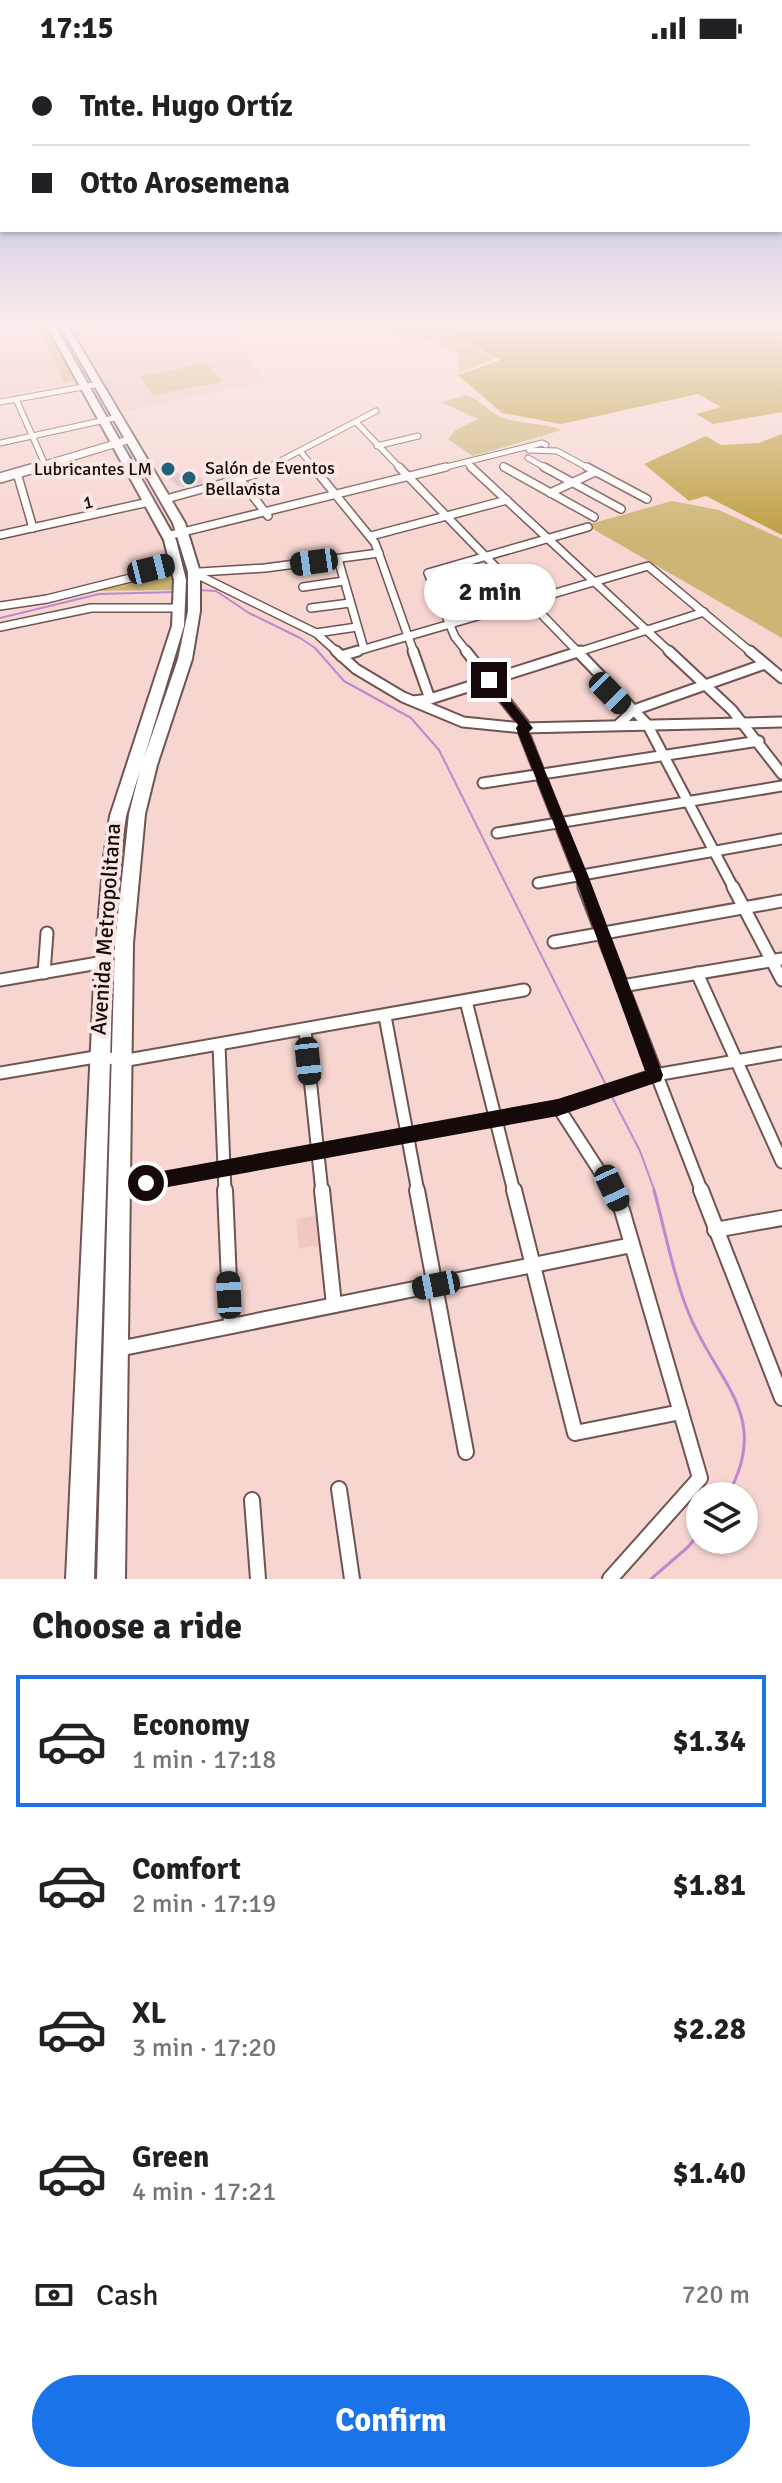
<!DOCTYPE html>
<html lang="en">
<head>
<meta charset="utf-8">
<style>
  :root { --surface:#fff; --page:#f2f2f2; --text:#202124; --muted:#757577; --line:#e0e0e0; --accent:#1a73e8 }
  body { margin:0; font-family:Signika,sans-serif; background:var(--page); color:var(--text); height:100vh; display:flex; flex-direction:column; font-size:30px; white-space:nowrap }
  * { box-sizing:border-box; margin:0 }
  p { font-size:26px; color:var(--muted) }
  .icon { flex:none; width:44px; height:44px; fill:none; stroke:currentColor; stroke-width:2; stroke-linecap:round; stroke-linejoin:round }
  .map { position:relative; height:1523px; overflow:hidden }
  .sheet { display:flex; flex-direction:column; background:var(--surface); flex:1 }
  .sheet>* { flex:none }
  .guide { position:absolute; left:0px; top:0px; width:782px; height:176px; box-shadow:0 2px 6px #0004; display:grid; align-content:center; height:176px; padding:0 32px; background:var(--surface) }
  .controls { position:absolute; left:686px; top:1426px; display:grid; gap:16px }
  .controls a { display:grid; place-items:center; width:72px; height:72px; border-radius:50%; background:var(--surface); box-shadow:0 2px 6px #0004; font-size:40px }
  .end { position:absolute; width:36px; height:36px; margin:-18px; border:10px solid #150a09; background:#fff; box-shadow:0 0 0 4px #fff }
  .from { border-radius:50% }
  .bubble { position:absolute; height:56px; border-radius:28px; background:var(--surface); box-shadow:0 2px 6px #0004; font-size:26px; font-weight:700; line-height:56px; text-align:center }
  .car { position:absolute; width:24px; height:48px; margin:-24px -12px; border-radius:10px; box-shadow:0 0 6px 2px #0007; background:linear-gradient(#222 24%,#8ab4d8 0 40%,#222 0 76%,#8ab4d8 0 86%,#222 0) }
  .guide b { display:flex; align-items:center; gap:28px; height:76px; font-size:30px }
  .guide b+b { border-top:2px solid var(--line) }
  .guide i { width:20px; height:20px; background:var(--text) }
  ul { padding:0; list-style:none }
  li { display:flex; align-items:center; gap:24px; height:132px; margin:0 16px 12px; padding:0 16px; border:4px solid transparent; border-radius:0px }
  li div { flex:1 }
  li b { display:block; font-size:30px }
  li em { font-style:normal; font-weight:700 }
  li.current { border-color:var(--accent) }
  li>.icon { width:72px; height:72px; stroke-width:1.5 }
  h2 { padding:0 32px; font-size:36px; line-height:96px }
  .pay { display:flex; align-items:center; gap:20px; height:88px; padding:0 32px; font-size:30px }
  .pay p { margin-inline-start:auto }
  .primary-button { display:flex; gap:16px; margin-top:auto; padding:16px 32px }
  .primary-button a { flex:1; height:92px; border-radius:48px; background:var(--accent); color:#fff; font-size:32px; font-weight:700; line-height:92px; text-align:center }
  .status { display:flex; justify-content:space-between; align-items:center; height:56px; padding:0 40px; background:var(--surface); direction:ltr }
  .status svg { height:22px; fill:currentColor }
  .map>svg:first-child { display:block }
</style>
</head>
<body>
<div class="status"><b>17:15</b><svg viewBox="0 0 49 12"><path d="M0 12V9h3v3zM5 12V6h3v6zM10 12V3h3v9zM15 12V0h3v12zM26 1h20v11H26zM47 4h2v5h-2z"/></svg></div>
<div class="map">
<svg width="782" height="1523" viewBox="0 0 782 1523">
  <rect width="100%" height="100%" fill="#f7d6d2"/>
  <g fill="#f0c7c2">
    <polygon points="0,268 38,268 70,327 0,340"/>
    <polygon points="112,268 228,268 265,325 122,356 74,277"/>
    <polygon points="316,1159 319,1189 299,1193 296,1163"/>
  </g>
  <g fill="#ccb575">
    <polygon points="47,269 77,324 65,327 38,274"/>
    <polygon points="438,273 495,303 459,317 458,297 430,284 391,280"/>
    <polygon points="207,307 222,326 152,339 140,320"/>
    <path d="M467,339c13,5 20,15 32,21 20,9 43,6 63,14l-89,26 -25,-17 8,-9 22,-11 -37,-17z"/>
    <polygon points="672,445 719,454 782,483 782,582 586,469"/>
    <polygon points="172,514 176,534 83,535"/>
  </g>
  <g fill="#be9f41">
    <polygon points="393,268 782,268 782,356 713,368 696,358 721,351 698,338 561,368 502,357 458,319 501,304 437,272 388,279"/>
    <polygon points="782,378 782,479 706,440 689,445 644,408 706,380 721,389 759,387"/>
  </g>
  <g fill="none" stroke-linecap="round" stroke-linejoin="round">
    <g stroke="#c187cc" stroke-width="2">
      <polyline points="197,534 216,535 249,557 300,582 315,592 344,625 411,662 439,694 607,1031"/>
      <polyline points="0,562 99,538 175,536"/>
      <polyline points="610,1037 640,1095 655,1136"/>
    </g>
    <g stroke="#c187cc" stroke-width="3">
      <path d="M654,1134c11,40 18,81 33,119 27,72 87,105 40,187"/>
      <polyline points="651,1523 688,1491 700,1476"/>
    </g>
  </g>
  <polygon fill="#dbbcc8" points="172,408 179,418 194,414 204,426 184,431 177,430 159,411"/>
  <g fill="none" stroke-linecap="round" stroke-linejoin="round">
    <g stroke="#6f5451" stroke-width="7">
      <g id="minor-far4">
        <polyline points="16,343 43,404"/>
        <polyline points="0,346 99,328"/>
        <polyline points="356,366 401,413"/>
        <polyline points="0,387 119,361"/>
        <polyline points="377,390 418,380"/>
        <polyline points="529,394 557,395 590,413"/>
        <polyline points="301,396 315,413"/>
        <polyline points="528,402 548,413"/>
        <polyline points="467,407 473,413"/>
        <polyline points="503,410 508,413"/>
        <polyline points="265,413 376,355"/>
        <polyline points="438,413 542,387 546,389"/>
      </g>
    </g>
    <g stroke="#6f5451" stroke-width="10">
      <g id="minor-far3">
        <polyline points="313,411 375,487 414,597"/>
        <polyline points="399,411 579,597"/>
        <polyline points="471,411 671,597"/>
        <polyline points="504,411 594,461"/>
        <polyline points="544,411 621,453"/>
        <polyline points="587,411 647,443"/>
        <polyline points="17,417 33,472"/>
        <polyline points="240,423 268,460"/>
        <polyline points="550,437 595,416"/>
        <polyline points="166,443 253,419 269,411"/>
        <polyline points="0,479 149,446"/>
        <polyline points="167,480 446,411"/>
        <polyline points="371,480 507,444"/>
        <polyline points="338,503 364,593"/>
        <polyline points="200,516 265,512 379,497"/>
        <polyline points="194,517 316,577 338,597"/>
        <polyline points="303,531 344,525"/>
        <polyline points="0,550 47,543 178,510"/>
        <polyline points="311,552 350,547"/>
        <polyline points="0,571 91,552 180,552"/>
        <polyline points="316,577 357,571"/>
        <polyline points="351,597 648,510 752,597"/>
        <polyline points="468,597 455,581 428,517 588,471"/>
        <polyline points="575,597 704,556"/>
      </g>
    </g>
    <g stroke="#6f5451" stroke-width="13">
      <g id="minor-far2">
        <polyline points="336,595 356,613 403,641 463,666 522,672 782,666"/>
        <polyline points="413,595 430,643"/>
        <polyline points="466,595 527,672"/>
        <polyline points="577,595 647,668 734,833"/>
        <polyline points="669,595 732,654 782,718"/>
        <polyline points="750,595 782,622"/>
        <polyline points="341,600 358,595"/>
        <polyline points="413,645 430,643 581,595"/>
        <polyline points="619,668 634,654 765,608"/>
        <polyline points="522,672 585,833"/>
        <polyline points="483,727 759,685"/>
        <polyline points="497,777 782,730"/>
        <polyline points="538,827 782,783"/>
      </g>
    </g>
    <g stroke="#6f5451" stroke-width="15">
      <g id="minor-far1">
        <polyline points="584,831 702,1136"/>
        <polyline points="733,831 782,924"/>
        <polyline points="554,886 782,845"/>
        <polyline points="44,917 47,877"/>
        <polyline points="697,917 782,1106"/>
        <polyline points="0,924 104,906"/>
        <polyline points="622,930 782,903"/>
        <polyline points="466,945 514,1136"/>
        <polyline points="385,960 418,1136"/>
        <polyline points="305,974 322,1136"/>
        <polyline points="219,989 225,1136"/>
        <polyline points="0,1017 101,1000 122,1005 524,934"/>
        <polyline points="558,1051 613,1136"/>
        <polyline points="120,1131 558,1051 655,1019 782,997"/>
      </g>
    </g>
    <g stroke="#6f5451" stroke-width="18">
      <g id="minor">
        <polyline points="225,1134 231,1270"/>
        <polyline points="322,1134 334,1249"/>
        <polyline points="417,1134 466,1396"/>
        <polyline points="514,1134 575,1377 681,1356"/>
        <polyline points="701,1134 782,1342"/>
        <polyline points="715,1174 782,1162"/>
        <polyline points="118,1293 632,1189"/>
        <polyline points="339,1433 352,1523"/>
        <polyline points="252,1444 258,1523"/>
        <polyline points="610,1523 700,1422 622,1154 611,1134"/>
      </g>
    </g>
    <g stroke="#6f5451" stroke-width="9">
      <polyline id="tertiary-far1" points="31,413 131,383"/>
    </g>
    <g stroke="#6f5451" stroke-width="12">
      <polyline id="tertiary" points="0,422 38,411"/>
    </g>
    <g stroke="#6f5451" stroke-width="4">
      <polygon id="trunk" points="46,268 54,268 176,484 186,524 184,570 144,702 178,603 188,555 188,516 173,467 59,268 67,268 185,467 200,516 200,555 192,603 157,709 145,758 133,887 125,1523 97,1523 115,887 129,758 140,714 126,760 120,801 113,906 94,1523 66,1523 95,906 104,801 110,760 172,570 174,524 164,484"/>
    </g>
    <use href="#minor-far4" stroke="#fff" stroke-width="5"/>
    <use href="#minor-far3" stroke="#fff" stroke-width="7"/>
    <use href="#minor-far2" stroke="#fff" stroke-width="9"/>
    <use href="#minor-far1" stroke="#fff" stroke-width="11"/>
    <use href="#minor" stroke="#fff" stroke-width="14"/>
    <use href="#tertiary-far1" stroke="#fff" stroke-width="7"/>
    <use href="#tertiary" stroke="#fff" stroke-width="9"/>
    <use href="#trunk" fill="#fff" fill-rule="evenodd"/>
  </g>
  <linearGradient id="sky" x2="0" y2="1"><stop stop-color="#98a2dd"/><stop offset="0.56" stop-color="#fbedeb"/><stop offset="1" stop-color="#fbedeb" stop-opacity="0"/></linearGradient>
  <rect width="782" height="481" fill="url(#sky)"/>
  <polygon fill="#150a09" points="485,622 493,622 533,672 529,676 588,819 663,1019 661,1025 558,1060 146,1135 140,1133 137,1127 140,1120 146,1118 558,1043 645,1015 574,819 516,672 518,669 485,627"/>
  <g fill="#226176" stroke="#fbe7e4" stroke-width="3">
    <circle cx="168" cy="413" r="8"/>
    <circle cx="189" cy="422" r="8"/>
  </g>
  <g text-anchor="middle" stroke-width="8" stroke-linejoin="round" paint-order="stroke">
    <g font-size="18" fill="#150a09" stroke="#fbe7e4" text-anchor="start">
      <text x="205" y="418">Salón de Eventos<tspan x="205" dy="21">Bellavista</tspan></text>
      <text x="152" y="419" text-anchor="end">Lubricantes LM</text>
    </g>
    <g font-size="18" fill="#150a09" stroke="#fbe7e4">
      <text transform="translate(88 446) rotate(-12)" y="6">1</text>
    </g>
    <g font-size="22" fill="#150a09" stroke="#fbe7e4">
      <text transform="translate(105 873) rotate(-86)" y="8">Avenida Metropolitana</text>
    </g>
  </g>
</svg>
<div class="controls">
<a><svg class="icon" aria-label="layers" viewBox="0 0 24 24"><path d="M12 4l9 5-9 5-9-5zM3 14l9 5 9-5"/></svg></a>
</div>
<i class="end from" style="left:146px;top:1127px"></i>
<i class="end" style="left:489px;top:624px"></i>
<div class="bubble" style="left:424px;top:508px;width:132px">2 min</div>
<i class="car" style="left:314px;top:506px;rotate:262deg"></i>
<i class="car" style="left:151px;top:513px;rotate:76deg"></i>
<i class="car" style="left:610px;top:637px;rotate:135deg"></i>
<i class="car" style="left:308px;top:1005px;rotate:174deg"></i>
<i class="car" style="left:612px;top:1132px;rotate:155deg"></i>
<i class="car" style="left:436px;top:1229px;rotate:259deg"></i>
<i class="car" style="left:229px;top:1239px;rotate:357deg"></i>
<div class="guide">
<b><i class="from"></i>Tnte. Hugo Ortíz</b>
<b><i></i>Otto Arosemena</b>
</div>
</div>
<section class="sheet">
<h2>Choose a ride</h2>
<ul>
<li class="current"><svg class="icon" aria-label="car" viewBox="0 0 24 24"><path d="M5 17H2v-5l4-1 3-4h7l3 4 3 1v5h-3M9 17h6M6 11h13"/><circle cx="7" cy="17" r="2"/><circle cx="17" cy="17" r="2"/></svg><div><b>Economy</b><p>1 min · 17:18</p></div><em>$1.34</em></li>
<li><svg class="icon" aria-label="car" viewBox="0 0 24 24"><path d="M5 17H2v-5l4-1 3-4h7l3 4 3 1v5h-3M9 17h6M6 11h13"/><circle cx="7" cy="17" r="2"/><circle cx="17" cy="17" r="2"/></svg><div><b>Comfort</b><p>2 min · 17:19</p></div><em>$1.81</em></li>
<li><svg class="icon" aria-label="car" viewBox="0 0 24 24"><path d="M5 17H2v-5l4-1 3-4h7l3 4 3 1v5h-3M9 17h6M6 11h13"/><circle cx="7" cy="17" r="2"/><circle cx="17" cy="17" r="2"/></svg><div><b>XL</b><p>3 min · 17:20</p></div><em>$2.28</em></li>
<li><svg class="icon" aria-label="car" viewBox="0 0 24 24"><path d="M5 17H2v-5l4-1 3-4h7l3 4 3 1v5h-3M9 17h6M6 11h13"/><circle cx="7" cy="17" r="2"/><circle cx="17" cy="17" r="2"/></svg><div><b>Green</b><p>4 min · 17:21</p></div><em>$1.40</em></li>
</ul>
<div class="pay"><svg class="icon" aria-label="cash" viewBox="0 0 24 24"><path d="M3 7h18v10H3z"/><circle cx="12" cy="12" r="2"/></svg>Cash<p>720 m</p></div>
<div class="primary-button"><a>Confirm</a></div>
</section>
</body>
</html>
